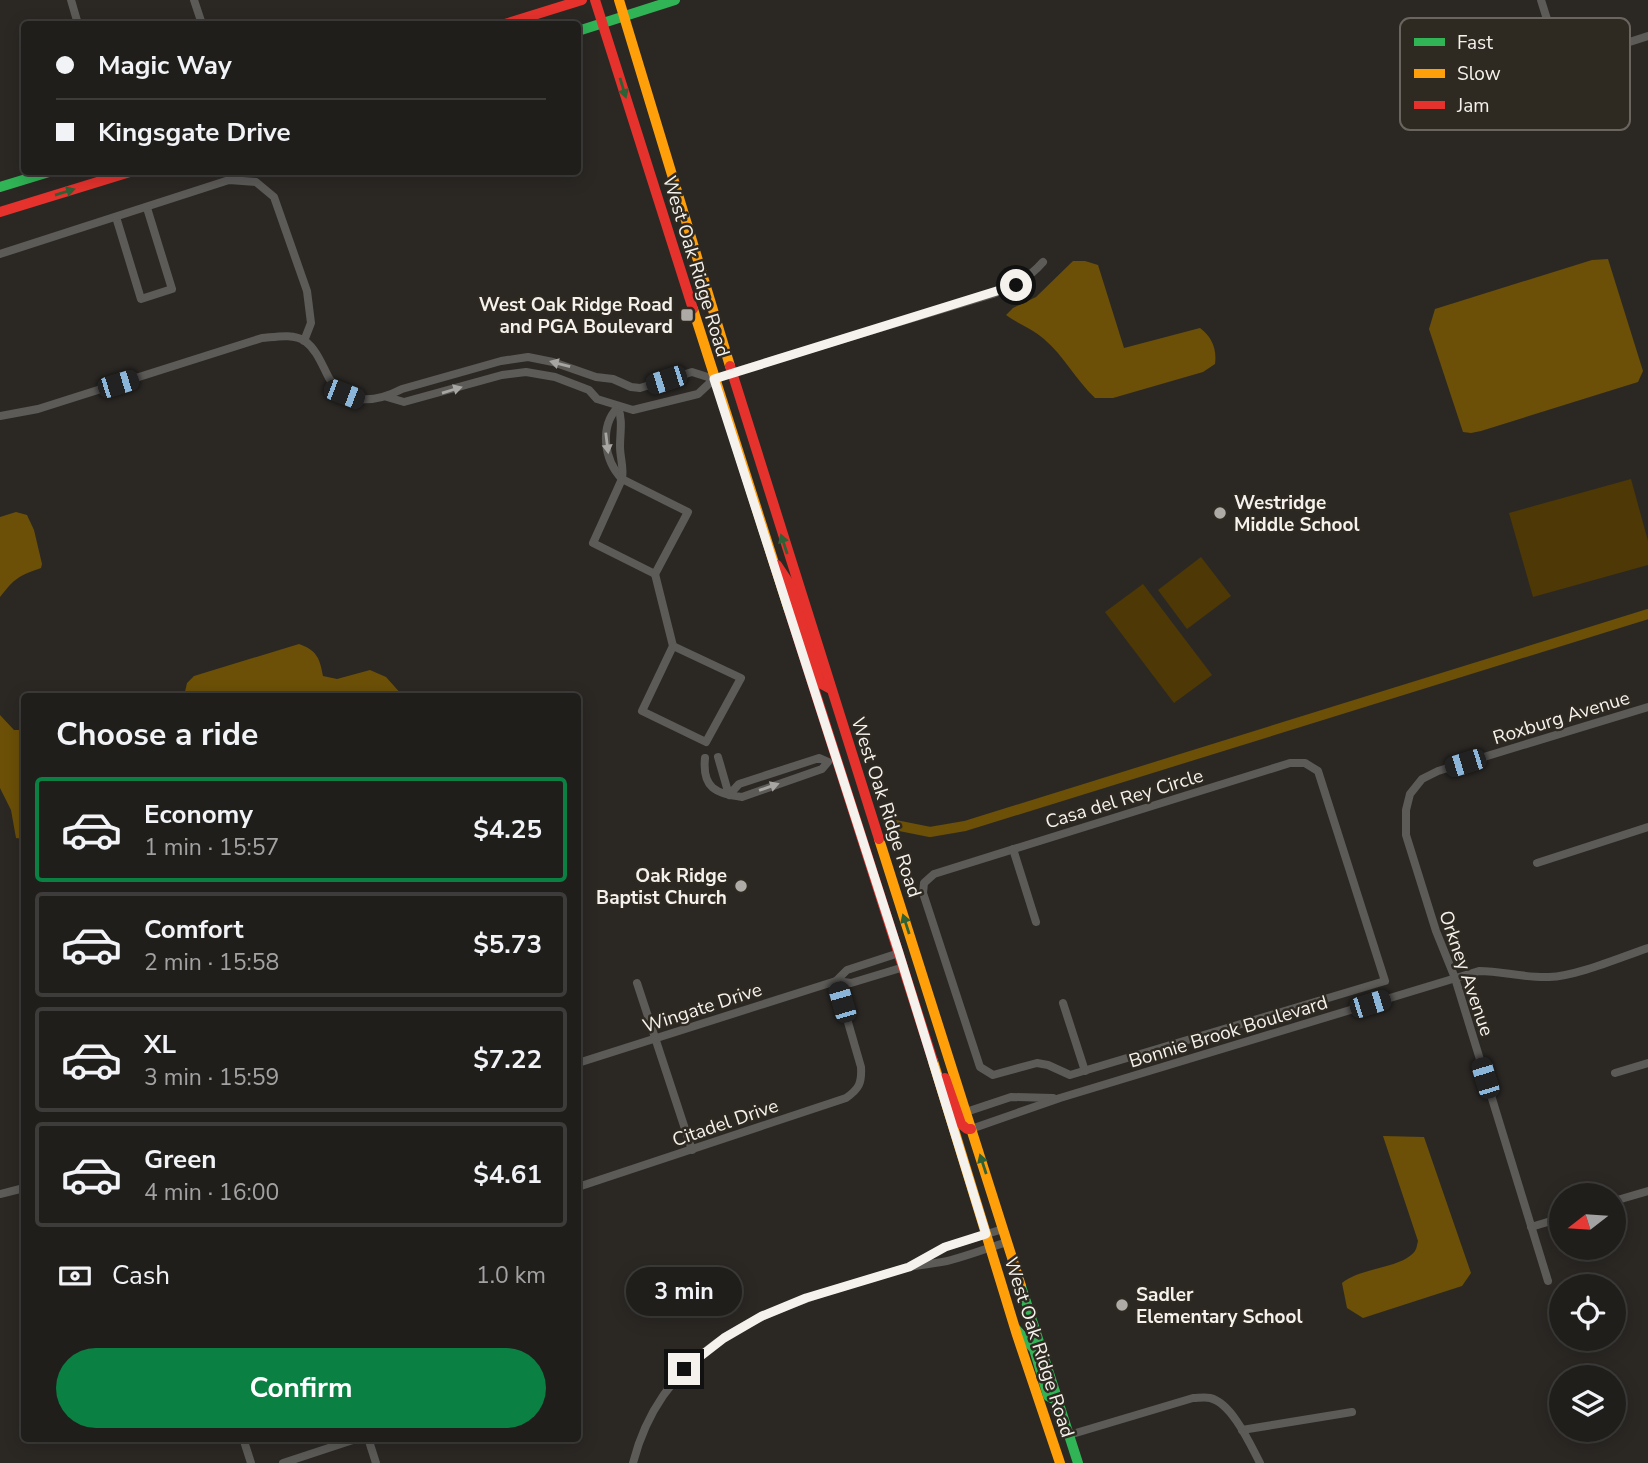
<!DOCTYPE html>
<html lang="en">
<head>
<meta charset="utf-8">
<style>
  :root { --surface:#201e1b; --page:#282724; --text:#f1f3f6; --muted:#a2a2a3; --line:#3d3c3a; --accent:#0b8043 }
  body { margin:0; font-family:"Nunito Sans",sans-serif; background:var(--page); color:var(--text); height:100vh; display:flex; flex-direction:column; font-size:26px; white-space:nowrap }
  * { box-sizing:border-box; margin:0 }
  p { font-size:23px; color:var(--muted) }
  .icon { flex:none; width:38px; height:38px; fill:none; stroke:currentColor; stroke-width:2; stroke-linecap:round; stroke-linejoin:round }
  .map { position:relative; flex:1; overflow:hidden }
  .panel { position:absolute; left:21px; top:693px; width:560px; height:749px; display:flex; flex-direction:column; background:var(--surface); border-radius:7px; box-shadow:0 4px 18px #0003,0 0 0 2px var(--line) }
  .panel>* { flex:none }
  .guide { position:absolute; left:21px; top:21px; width:560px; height:154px; border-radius:7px; box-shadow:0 4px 18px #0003,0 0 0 2px var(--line); display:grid; align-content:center; height:154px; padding:0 35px; background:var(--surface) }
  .needle { width:46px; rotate:253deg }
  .fabs { position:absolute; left:1549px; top:1183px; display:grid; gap:14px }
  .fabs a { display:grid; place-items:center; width:77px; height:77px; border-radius:50%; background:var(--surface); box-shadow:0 4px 18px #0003,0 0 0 2px var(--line); font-size:35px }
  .end { position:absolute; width:32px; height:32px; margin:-16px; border:9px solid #f5f2ed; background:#111; box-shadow:0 0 0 4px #111 }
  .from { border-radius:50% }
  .bubble { position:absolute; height:49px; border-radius:24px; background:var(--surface); box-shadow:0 4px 18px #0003,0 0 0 2px var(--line); font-size:23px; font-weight:700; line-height:49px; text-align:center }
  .car { position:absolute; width:21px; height:42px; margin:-21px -10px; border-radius:9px; box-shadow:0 0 5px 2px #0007; background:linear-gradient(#222 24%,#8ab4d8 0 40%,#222 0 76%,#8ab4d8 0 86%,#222 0) }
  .guide b { display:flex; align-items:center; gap:24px; height:66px; font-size:26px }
  .guide b+b { border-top:2px solid var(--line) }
  .guide i { width:18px; height:18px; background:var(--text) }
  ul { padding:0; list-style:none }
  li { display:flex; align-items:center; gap:21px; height:105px; margin:0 14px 10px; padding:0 21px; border:4px solid var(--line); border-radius:7px }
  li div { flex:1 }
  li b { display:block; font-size:26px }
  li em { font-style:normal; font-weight:700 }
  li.active { border-color:var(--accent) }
  li>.icon { width:63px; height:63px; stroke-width:1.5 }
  h2 { padding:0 35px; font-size:32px; line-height:84px }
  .pay { display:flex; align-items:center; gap:18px; height:77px; padding:0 35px; font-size:26px }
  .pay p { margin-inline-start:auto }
  .primary-button { display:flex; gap:14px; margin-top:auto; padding:14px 35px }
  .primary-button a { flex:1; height:80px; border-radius:42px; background:var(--accent); color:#fff; font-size:28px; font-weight:700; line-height:80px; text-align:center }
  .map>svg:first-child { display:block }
</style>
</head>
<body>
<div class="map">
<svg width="1648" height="1463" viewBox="0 0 1648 1463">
  <rect width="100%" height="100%" fill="#2b2824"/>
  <g fill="#4e3805">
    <polygon points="1631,479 1648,541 1648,565 1533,597 1509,513"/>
    <polygon points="1201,557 1231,596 1187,629 1158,590"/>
    <polygon points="1143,584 1212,675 1174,703 1105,612"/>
  </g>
  <g fill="#6c5008">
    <polygon points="1608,259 1643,371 1638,382 1481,431 1471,433 1463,432 1429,329 1435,309 1592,260"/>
    <path d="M1073,261h12l13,4 26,83 76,-20c12,9 17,21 15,36l-12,8 -90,26h-18c-19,-18 -31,-42 -51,-59 -11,-10 -26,-15 -38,-24l7,-7 23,-11z"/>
    <path d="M16,512l11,3 7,15 8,34 -1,4c-23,8 -26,10 -41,29v-80z"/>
    <path d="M299,644c18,6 21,15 24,32l14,3 33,-9 16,7 17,19h-219l3,-13 7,-7z"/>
    <polygon points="0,715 14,730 24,730 24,839 16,838 11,810 0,788"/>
    <path d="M1383,1136l41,1 47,136 -9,13 -99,32 -16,-10 -5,-25c19,-16 59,-14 73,-32 2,-3 2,-7 3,-10z"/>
  </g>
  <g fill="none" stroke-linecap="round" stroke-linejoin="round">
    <polyline stroke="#6c5008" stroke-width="10" points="890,824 930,832 965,826 1648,614"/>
    <g stroke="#5c5b58" stroke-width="8">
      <polyline points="71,0 78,24"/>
      <polyline points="194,0 202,24"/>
      <polyline points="1541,0 1561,64 1648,36"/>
      <polyline points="116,217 141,299 172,289 147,208"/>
      <polyline points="0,254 229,180 256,182 274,197 307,291 311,323 304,341"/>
      <path d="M731,373l262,-79c20,-8 35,-15 50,-32"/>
      <path d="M618,407c-19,20 -14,53 4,72"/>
      <path d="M618,407c5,14 2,25 2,39 0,12 4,21 2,33"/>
      <path d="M0,416l38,-7 224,-71c13,-1 31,-5 43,3 12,9 17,24 24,37 17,29 48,24 73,11l99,-28 27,-4 25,5 43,15 17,2 18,8 9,1 52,-16 22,7 -16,15 -65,16 -36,-11 -8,-9 -34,-13 -29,-5 -24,3 -98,27 -17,-5"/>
      <polygon points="622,479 688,512 655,574 593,543"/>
      <polyline points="655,574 673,646"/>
      <polygon points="673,646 741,678 706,742 642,711"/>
      <path d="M705,758c-3,30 11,36 37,39l80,-28 6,-7 -9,-4 -80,26 -10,11 -11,-38"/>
      <polygon points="1290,763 1305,763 1318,771 1385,981 1070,1075 1048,1065 1037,1063 993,1075 980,1067 923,893 924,883 934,874"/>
      <polyline points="1013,849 1036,922"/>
      <polyline points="1537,863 1648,827"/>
      <polyline points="836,981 847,970 899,953"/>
      <polyline points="637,983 692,1150"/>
      <polyline points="1063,1003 1085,1071"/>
      <polyline points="578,1063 836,981 851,983 904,967"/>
      <polyline points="1615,1073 1648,1063"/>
      <polyline points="966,1112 1011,1097 1053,1098"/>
      <path d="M971,1129l89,-31 419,-127c23,0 46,7 70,6 28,-1 72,-20 99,-29"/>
      <path d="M578,1187l268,-89c13,-9 16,-15 15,-31l-25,-86"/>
      <polyline points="0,1194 24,1188"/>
      <polyline points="1614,1201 1648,1191"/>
      <polyline points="1531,1227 1561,1218"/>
      <polyline points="915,1264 945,1247 1003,1229"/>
      <polyline points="1548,1281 1455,978 1436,931 1406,835 1406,810 1410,794 1422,779 1438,771 1648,707"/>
      <polyline points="1242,1430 1352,1412"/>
      <path d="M1069,1435l124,-37c5,0 12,-1 17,0 22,5 40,46 50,65"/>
      <polyline points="243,1438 251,1463"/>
      <polyline points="368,1438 376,1463"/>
      <polyline points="283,1463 359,1438"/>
      <path d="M633,1463c28,-110 119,-149 219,-179 19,-5 38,-12 57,-17 13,-3 28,-3 42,-7 19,-5 37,-12 56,-18"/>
    </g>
    <g stroke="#30b455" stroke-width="10">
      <polyline points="578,31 675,0"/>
      <polyline points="0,187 49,172"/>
      <polyline points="1021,1286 1078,1463"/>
      <polyline points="1016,1329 1034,1349 1048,1396 1059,1402"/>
    </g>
    <g stroke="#ff9f0a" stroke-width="10">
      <polyline points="619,0 730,366"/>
      <polyline points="693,309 789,610"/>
      <polyline points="879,839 1021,1286"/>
      <polyline points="933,1061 1017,1335 1060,1463"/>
    </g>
    <g stroke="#e5322d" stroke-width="10">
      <polyline points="595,0 693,309"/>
      <polyline points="505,24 582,0"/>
      <polyline points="0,212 130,172"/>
      <polyline points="730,366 879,839"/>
      <polyline points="777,565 789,583 820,683 831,689"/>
      <polyline points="789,610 933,1061"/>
      <polyline points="945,1078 961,1124 967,1129 971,1129"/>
    </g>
  </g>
  <defs><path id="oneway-solid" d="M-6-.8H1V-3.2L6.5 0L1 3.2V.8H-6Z" transform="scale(1.75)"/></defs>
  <g fill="#2f6136">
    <use href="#oneway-solid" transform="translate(623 88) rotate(73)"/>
    <use href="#oneway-solid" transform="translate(65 192) rotate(-17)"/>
    <use href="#oneway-solid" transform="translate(784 544) rotate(-108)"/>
    <use href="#oneway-solid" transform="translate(906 924) rotate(-108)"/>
    <use href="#oneway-solid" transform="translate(983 1164) rotate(-108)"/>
  </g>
  <g fill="#a8a6a2">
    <use href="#oneway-solid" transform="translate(560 364) rotate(-165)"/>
    <use href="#oneway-solid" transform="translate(452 390) rotate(-17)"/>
    <use href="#oneway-solid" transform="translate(607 443) rotate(83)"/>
    <use href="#oneway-solid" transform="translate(769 787) rotate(-19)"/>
  </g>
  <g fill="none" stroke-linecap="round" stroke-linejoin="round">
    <polyline stroke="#f5f2ed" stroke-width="9" points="684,1369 724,1338 762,1316 806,1298 909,1267 945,1247 986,1234 899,953 714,379 1016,285"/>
  </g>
  <g fill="#aeaba7" stroke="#2e2921" stroke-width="2.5">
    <rect x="680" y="308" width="14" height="14" rx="3.5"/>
    <circle cx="1220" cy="513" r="7"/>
    <circle cx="741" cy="886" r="7"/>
    <circle cx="1122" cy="1305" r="7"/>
  </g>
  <g text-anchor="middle" stroke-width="5" stroke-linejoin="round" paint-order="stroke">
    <g font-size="19" fill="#f5f2ed" stroke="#2e2921">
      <text transform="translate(697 266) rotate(73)" y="7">West Oak Ridge Road</text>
      <text transform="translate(1561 717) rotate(-17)" y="7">Roxburg Avenue</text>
      <text transform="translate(1124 798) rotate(-17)" y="7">Casa del Rey Circle</text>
      <text transform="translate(887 807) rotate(72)" y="7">West Oak Ridge Road</text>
      <text transform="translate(1467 973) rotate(71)" y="7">Orkney Avenue</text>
      <text transform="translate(702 1007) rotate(-18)" y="7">Wingate Drive</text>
      <text transform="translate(1228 1031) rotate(-17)" y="7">Bonnie Brook Boulevard</text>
      <text transform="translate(725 1122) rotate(-19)" y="7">Citadel Drive</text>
      <text transform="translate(1040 1347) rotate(72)" y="7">West Oak Ridge Road</text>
    </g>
    <g font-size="19" font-weight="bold" fill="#f5f2ed" stroke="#2e2921" text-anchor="end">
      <text x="673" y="311">West Oak Ridge Road<tspan x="673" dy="22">and PGA Boulevard</tspan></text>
      <text x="1234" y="509" text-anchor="start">Westridge<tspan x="1234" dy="22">Middle School</tspan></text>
      <text x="727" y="882">Oak Ridge<tspan x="727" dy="22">Baptist Church</tspan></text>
      <text x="1136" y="1301" text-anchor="start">Sadler<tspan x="1136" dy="22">Elementary School</tspan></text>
    </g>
  </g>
  <rect x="1400" y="18" width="230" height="112" rx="10" fill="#2e2921" stroke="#6a655e" stroke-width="2"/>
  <rect x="1414" y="38" width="31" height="8" fill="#30b455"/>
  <rect x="1414" y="69" width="31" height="9" fill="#ff9f0a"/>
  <rect x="1414" y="101" width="31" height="8" fill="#e5322d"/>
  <g font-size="19" fill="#f5f2ed">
    <text x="1457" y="49">Fast</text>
    <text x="1457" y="80">Slow</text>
    <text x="1457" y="112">Jam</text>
  </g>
</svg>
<div class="fabs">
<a><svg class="needle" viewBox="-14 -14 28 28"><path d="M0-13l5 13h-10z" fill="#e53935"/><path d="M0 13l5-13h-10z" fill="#a2a2a3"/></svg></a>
<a><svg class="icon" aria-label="locate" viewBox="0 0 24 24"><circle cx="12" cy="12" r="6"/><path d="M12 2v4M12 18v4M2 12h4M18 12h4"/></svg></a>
<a><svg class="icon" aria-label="layers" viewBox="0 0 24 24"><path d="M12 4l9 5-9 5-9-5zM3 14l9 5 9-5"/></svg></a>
</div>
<i class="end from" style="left:1016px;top:285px"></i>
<i class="end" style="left:684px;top:1369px"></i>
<div class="bubble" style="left:626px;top:1267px;width:116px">3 min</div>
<i class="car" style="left:666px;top:380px;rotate:252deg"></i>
<i class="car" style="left:118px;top:384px;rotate:73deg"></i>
<i class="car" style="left:344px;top:394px;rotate:111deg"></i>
<i class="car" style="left:1465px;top:763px;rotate:253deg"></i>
<i class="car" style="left:842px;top:1002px;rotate:344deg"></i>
<i class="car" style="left:1370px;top:1004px;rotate:73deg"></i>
<i class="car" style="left:1485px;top:1078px;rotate:343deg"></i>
<div class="guide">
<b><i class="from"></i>Magic Way</b>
<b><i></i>Kingsgate Drive</b>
</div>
<section class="panel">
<h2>Choose a ride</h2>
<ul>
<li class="active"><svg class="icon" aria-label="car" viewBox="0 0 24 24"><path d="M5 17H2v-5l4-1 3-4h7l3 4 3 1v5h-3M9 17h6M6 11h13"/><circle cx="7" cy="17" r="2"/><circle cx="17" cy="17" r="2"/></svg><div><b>Economy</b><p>1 min · 15:57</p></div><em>$4.25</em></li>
<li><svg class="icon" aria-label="car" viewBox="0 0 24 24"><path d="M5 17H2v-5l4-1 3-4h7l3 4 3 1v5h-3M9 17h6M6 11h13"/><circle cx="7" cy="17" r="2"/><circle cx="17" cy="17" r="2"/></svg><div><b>Comfort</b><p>2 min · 15:58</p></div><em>$5.73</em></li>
<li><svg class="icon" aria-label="car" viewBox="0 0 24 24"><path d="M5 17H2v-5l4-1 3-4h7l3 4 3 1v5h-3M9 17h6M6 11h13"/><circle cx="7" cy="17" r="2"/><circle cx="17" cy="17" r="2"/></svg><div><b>XL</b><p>3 min · 15:59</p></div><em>$7.22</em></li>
<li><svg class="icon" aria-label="car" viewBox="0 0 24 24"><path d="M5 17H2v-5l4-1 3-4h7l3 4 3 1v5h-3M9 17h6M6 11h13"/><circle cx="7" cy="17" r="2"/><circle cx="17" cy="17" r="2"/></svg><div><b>Green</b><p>4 min · 16:00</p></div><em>$4.61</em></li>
</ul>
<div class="pay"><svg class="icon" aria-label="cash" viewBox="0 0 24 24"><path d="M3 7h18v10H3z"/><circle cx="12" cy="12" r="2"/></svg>Cash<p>1.0 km</p></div>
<div class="primary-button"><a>Confirm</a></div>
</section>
</div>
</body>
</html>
